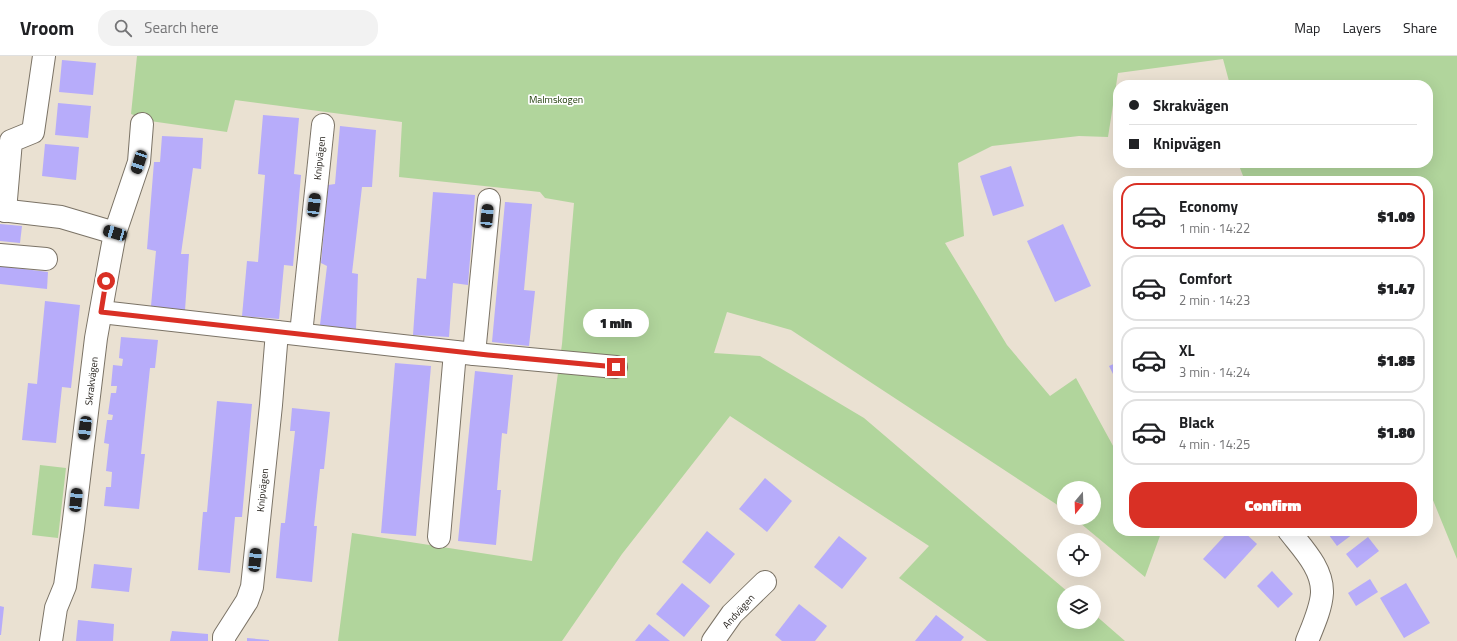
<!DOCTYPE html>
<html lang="en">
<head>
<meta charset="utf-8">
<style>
  :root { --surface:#fff; --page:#f2f2f2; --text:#202124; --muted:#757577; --line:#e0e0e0; --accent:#d93025 }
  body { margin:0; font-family:"Titillium Web",sans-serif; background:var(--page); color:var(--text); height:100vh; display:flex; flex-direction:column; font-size:15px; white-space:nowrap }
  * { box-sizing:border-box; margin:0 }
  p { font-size:13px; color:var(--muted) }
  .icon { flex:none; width:22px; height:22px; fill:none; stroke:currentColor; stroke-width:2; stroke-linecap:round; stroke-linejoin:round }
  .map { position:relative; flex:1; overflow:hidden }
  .panel { position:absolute; left:1113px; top:120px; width:320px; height:360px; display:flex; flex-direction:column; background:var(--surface); border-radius:16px; box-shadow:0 4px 16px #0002 }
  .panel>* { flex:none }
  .top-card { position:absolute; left:1113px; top:24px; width:320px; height:88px; border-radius:16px; box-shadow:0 4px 16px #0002; display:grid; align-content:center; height:88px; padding:0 16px; background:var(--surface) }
  .needle { width:26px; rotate:199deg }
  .tools { position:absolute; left:1057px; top:425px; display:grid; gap:8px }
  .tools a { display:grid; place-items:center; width:44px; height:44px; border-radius:50%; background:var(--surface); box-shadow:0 4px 16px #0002; font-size:20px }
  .end { position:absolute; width:18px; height:18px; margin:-9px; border:5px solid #d93025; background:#fff; box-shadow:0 0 0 2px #fff }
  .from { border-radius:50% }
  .bubble { position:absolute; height:28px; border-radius:14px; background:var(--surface); box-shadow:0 4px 16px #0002; font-size:13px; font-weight:800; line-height:28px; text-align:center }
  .car { position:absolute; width:12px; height:24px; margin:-12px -6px; border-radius:5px; box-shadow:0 0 3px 1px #0007; background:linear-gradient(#222 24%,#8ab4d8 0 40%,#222 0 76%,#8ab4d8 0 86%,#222 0) }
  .top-card b { display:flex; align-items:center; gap:14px; height:38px; font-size:15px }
  .top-card b+b { border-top:1px solid var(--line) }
  .top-card i { width:10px; height:10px; background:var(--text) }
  ul { padding:7px 0 0; list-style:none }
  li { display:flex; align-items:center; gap:12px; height:66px; margin:0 8px 6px; padding:0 8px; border:2px solid var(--line); border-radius:16px }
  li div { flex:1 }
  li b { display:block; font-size:15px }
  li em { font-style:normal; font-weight:800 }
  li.active { border-color:var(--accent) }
  li>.icon { width:36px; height:36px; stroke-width:1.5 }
  .action { display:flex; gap:8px; margin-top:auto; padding:8px 16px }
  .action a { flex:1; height:46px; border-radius:16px; background:var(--accent); color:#fff; font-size:16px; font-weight:800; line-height:46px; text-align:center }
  header { display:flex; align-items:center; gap:24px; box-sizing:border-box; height:56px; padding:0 20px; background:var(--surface); border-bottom:1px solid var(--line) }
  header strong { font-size:19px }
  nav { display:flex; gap:22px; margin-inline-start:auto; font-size:14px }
  .search { width:280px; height:36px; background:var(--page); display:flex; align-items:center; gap:10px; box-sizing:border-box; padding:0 14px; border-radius:16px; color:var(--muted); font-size:15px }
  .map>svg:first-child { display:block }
</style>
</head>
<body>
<header>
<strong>Vroom</strong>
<div class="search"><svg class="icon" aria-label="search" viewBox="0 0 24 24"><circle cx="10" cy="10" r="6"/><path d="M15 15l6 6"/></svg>Search here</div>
<nav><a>Map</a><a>Layers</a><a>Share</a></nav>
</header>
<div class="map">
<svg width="1457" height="585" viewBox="0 0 1457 585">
  <rect width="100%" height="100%" fill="#eae1d2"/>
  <g fill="#b1d59c">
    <polygon points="137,0 1457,0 1457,503 1428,432 1428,125 1245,125 1238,107 1428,107 1428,29 1230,29 1223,3 1118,17 1108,81 1079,80 992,90 958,107 964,180 945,187 1007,289 1050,340 1076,322 1118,399 1118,475 1160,475 1161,477 1145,521 1074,462 1094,462 1094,432 1064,432 1064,454 1056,448 791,274 727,256 714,297 760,300 864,362 1068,536 1064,536 1064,566 1094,566 1094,558 1125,585 987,585 899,522 929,490 730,360 622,498 562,585 338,585 352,477 532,505 562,288 574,147 545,142 540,136 399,121 402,66 235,44 227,76 150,65 131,58"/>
    <polygon points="40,409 66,412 58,482 32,479"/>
  </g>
  <g fill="#b7acfa">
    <polygon points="62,4 96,7 93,39 59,36"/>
    <polygon points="58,47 91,50 88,82 55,79"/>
    <polygon points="263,59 299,62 294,118 301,119 293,210 284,209 279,263 242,260 247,205 258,206 265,119 258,118"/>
    <polygon points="340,70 376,74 372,131 362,131 352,217 358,218 356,273 320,269 327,210 321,207 328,129 335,128"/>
    <polygon points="162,80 203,82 201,113 193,112 181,198 189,198 185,254 151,250 156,195 147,193 154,106 160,106"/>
    <polygon points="45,88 79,91 76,124 42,120"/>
    <polygon points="1011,110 1024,150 993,160 980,120"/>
    <polygon points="433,136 475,139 468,229 453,227 449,281 413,279 417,222 426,223"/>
    <polygon points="505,146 532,148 524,234 535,235 529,290 492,286"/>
    <polygon points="0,168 22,170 20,187 0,185"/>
    <polygon points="1063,168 1091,230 1055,246 1027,185"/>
    <polygon points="0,210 48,216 47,233 0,228"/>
    <polygon points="45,245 80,249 71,332 62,331 56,387 22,384 28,327 37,328"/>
    <polygon points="121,281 158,284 155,312 150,312 141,398 145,398 139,453 104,450 106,431 111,431 112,416 106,415 109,388 104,387 107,364 112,364 113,359 108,358 111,337 116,337 117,330 111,330 113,309 122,310 123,303 119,302"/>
    <polygon points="1118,306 1118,328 1109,310"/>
    <polygon points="395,307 431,310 416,480 381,477"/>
    <polygon points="475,315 513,319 507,378 502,377 497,434 501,434 496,489 458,485"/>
    <polygon points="217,345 252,348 242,461 235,461 230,517 198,514 203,456 207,456"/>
    <polygon points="292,352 330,356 324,413 320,413 314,470 317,470 312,526 276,522 281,467 285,467 295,375 290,375"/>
    <polygon points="765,422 792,445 767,476 739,453"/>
    <polygon points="707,475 735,498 710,528 682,506"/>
    <polygon points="1229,475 1243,475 1257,488 1225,523 1203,503"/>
    <polygon points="1326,475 1357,475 1337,490"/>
    <polygon points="839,480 867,502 842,533 814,511"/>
    <polygon points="1368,481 1379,495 1357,512 1346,498"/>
    <polygon points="94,508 132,512 129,536 91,532"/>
    <polygon points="1272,515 1293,538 1278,552 1257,530"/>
    <polygon points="1370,523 1378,536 1356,550 1348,537"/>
    <polygon points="682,527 710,550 684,581 656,558"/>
    <polygon points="1406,527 1430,567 1404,582 1380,542"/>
    <polygon points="799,548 827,570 815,585 782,585 775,579"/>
    <polygon points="0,550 4,551 1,579 0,579"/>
    <polygon points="936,559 964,581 961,585 915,585"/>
    <polygon points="78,564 114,568 113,585 76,585"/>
    <polygon points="649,568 670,585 635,585"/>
    <polygon points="172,575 208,578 208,585 170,585"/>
    <polygon points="247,582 269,584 269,585 247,585"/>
  </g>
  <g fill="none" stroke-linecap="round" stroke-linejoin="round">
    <g stroke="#7b7366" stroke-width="24">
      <g id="minor">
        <polyline points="0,154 61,161 115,177"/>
        <polyline points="5,155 11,85 33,76 44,0"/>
        <polyline points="0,199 46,203"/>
        <polyline points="101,256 474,298 616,311"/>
        <polyline points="301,278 323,69"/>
        <polyline points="474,298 489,144"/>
        <path d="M1289,475c14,18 34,38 33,62 -1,16 -9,33 -15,48"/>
        <polyline points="439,481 455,296"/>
        <polyline points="51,585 56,552 65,530 73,472 96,282 109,209 115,177 139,106 142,68"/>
        <polyline points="224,585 224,581 247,545 252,531 271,349 277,276"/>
        <polyline points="713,585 732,558 765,526"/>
      </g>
    </g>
    <use href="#minor" stroke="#fff" stroke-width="22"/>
  </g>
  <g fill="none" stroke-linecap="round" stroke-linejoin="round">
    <polyline stroke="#d93025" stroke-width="5" points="106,225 101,256 488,299 616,311"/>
  </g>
  <g text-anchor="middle" stroke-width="3.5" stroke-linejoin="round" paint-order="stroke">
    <g font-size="10" fill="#223f0b" stroke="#fff">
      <text x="556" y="47">Malmskogen</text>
    </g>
    <g font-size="10" fill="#1f1b16" stroke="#fff">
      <text transform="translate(319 102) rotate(-84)" y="4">Knipvägen</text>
      <text transform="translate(91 325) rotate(-83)" y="4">Skrakvägen</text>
      <text transform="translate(262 434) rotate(-84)" y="4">Knipvägen</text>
      <text transform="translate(738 555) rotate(-48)" y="4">Andvägen</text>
    </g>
  </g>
</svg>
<div class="tools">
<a><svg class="needle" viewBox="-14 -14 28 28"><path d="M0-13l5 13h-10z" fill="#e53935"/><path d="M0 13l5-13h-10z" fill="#757577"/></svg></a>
<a><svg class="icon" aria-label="locate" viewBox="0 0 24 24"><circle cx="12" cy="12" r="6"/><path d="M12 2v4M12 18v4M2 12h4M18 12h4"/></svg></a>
<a><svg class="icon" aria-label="layers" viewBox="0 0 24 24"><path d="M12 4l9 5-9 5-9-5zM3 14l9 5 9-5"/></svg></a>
</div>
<i class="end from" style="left:106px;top:225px"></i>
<i class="end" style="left:616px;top:311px"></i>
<div class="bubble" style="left:583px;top:253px;width:66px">1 min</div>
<i class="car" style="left:139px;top:106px;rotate:198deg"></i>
<i class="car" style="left:314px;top:149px;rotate:7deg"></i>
<i class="car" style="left:487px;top:160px;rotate:5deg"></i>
<i class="car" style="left:115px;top:177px;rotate:286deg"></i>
<i class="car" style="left:85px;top:372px;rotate:187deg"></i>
<i class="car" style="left:76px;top:444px;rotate:6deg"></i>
<i class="car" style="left:255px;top:504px;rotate:6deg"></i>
<div class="top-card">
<b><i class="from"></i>Skrakvägen</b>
<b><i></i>Knipvägen</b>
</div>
<section class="panel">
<ul>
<li class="active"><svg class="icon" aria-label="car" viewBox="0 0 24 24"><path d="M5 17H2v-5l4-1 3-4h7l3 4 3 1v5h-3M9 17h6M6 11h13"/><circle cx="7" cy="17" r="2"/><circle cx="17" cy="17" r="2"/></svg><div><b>Economy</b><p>1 min · 14:22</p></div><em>$1.09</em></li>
<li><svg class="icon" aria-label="car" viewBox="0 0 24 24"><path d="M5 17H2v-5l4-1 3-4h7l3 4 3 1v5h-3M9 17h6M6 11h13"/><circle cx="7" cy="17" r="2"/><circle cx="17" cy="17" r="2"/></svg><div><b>Comfort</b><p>2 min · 14:23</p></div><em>$1.47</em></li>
<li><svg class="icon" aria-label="car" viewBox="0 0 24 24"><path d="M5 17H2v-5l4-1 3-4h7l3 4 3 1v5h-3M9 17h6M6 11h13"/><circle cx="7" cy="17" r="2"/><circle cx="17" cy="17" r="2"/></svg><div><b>XL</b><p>3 min · 14:24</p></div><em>$1.85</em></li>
<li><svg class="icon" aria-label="car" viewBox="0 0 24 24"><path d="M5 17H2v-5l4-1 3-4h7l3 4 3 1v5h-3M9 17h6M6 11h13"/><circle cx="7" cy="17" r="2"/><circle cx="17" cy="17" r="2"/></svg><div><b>Black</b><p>4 min · 14:25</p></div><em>$1.80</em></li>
</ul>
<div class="action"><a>Confirm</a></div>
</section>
</div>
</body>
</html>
